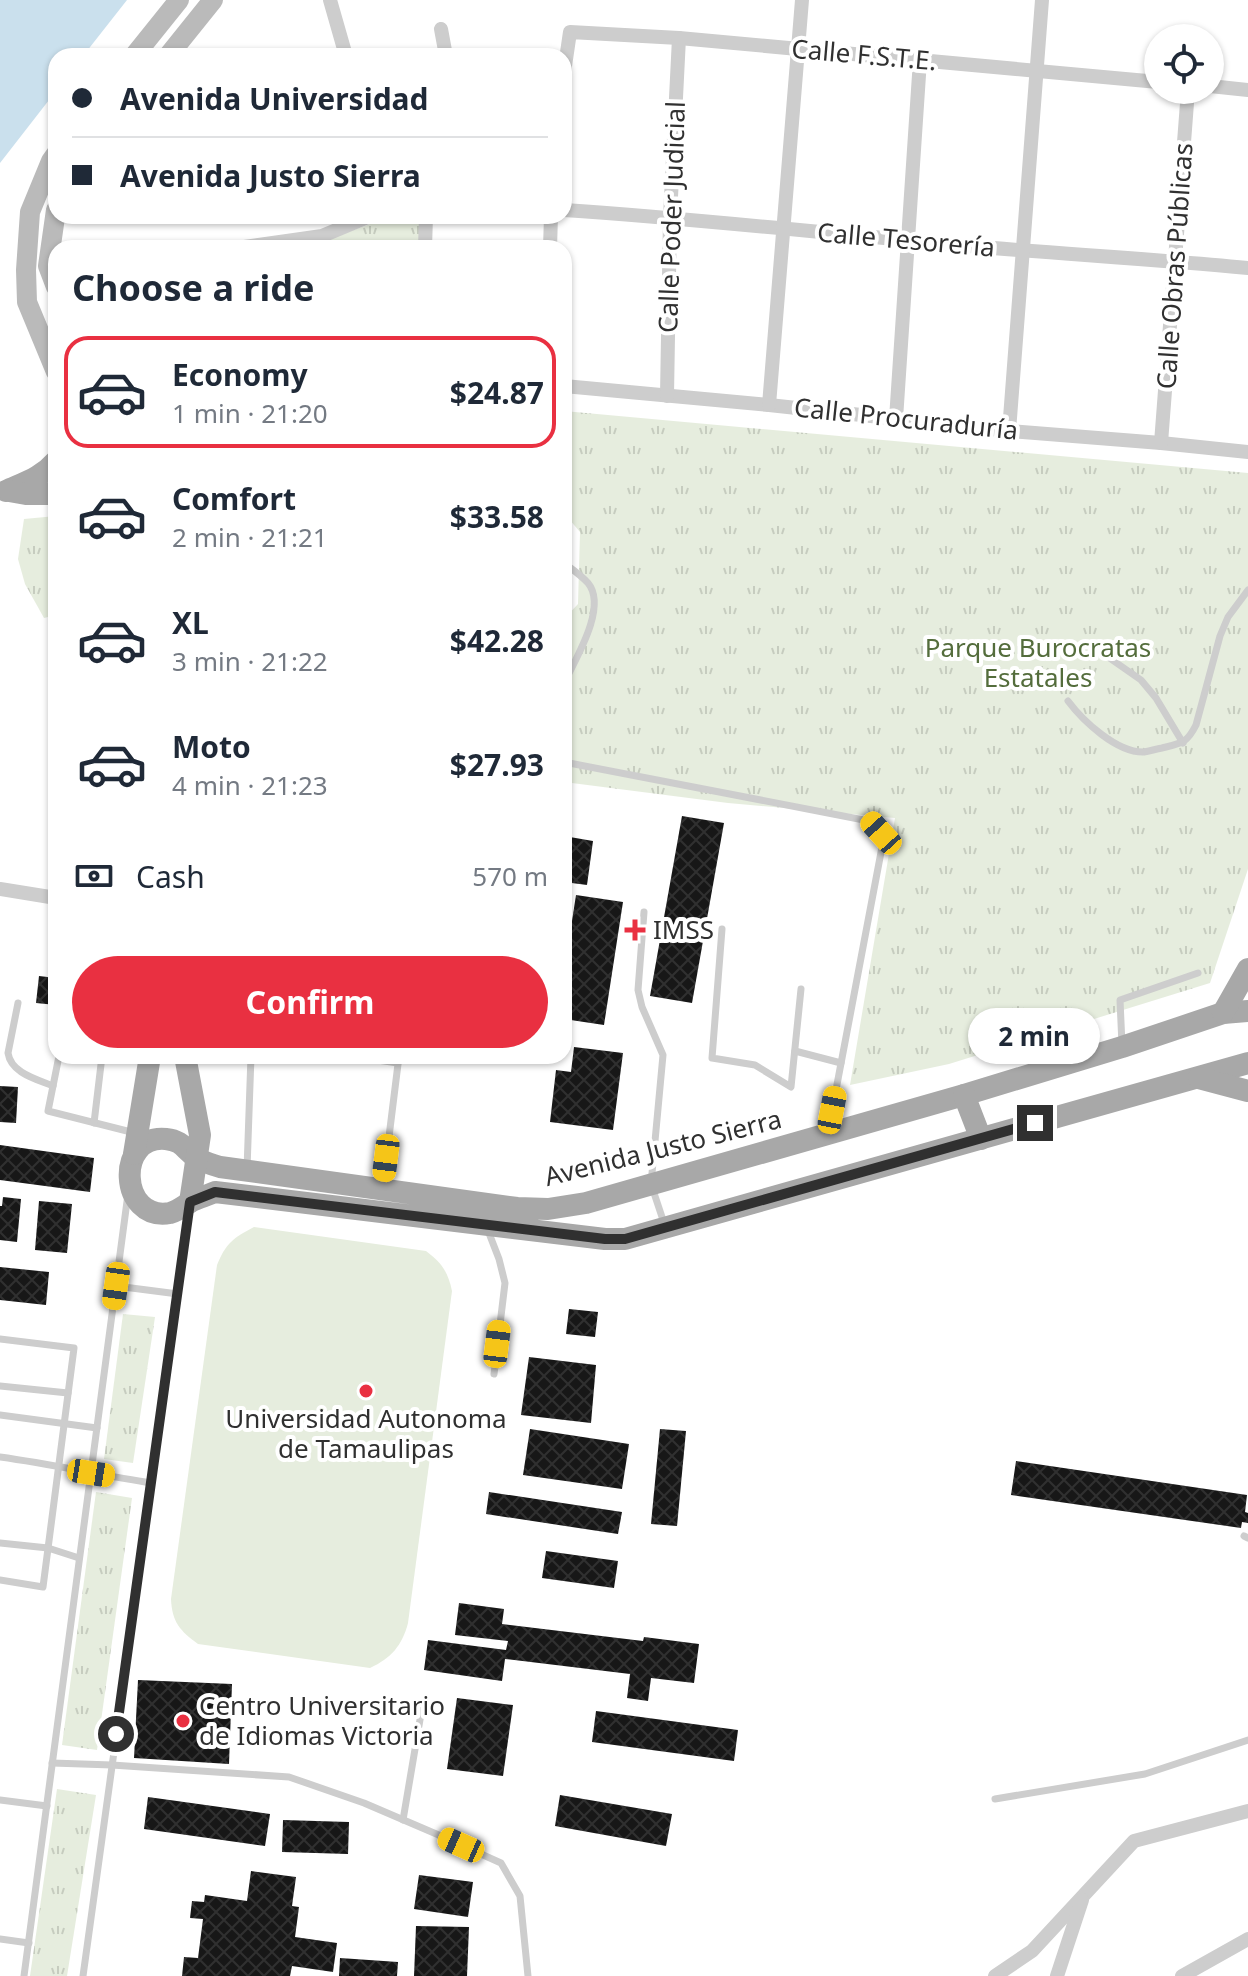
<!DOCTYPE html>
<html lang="en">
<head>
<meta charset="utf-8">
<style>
  :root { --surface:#fff; --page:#f6f6f7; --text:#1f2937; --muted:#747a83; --line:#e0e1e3; --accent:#e93041 }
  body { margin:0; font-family:"Noto Sans",sans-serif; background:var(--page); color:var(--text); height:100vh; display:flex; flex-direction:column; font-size:30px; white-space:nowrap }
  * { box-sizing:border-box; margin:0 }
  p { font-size:26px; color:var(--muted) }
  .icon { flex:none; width:44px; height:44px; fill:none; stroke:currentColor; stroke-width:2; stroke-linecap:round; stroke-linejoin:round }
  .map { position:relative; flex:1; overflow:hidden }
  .side { position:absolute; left:48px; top:240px; width:524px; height:824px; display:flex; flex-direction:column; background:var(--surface); border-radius:24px; box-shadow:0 2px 6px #0004 }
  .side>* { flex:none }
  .hud { position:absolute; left:48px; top:48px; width:524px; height:176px; border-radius:24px; box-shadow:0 2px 6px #0004; display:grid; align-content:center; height:176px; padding:0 24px; background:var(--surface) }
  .controls { position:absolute; left:1144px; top:24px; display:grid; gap:16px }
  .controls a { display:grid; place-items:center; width:80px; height:80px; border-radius:50%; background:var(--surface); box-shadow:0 2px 6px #0004; font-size:40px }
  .end { position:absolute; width:36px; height:36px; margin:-18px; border:10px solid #303030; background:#fff; box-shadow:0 0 0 4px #fff }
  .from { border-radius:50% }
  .bubble { position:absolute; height:56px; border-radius:28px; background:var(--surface); box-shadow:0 2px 6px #0004; font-size:26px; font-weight:700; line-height:56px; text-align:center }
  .car { position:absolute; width:24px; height:48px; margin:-24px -12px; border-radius:10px; box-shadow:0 0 6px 2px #0007; background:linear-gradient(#f5c518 24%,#345 0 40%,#f5c518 0 76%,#345 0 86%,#f5c518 0) }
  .hud b { display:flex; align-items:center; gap:28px; height:76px; font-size:30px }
  .hud b+b { border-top:2px solid var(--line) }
  .hud i { width:20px; height:20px; background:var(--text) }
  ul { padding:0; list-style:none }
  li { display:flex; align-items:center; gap:24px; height:112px; margin:0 16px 12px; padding:0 8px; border:4px solid transparent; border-radius:24px }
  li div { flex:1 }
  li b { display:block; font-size:30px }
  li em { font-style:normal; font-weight:700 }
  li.on { border-color:var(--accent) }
  li>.icon { width:72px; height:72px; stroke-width:1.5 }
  h2 { padding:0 24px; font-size:36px; line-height:96px }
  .pay { display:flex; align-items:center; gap:20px; height:88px; padding:0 24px; font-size:30px }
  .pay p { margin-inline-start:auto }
  .action { display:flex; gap:16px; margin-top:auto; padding:16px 24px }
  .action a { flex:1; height:92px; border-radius:48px; background:var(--accent); color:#fff; font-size:32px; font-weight:700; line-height:92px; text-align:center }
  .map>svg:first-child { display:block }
</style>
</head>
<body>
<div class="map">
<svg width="1248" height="1976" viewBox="0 0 1248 1976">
  <defs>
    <pattern id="park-tufts" width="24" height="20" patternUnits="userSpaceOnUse" patternTransform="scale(2)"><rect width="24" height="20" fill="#e6edde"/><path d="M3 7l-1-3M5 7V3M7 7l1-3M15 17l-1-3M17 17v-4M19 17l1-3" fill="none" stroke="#c6ccbf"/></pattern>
    <pattern id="building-cross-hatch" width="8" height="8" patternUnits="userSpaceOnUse" patternTransform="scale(2)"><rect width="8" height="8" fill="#171717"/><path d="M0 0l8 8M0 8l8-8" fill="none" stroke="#303030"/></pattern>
  </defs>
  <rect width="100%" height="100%" fill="#fff"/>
  <path fill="#e6edde" d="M254,1227l172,24c16,12 22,21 26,40l-44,332c-6,23 -17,35 -38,45l-172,-24c-18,-13 -26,-22 -27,-45l46,-334c9,-22 16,-27 37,-38z"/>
  <g fill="url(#park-tufts)">
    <polygon points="402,216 421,216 420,248 321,248 326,240 381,220"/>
    <polygon points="564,411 1248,473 1248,869 1210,983 949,1064 850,1085 895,818 728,803 564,782 564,619 578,604 580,532 564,513"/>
    <polygon points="56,516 56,615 44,618 25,584 18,559 24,519"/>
    <polygon points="123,1314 155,1317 133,1463 104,1459"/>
    <polygon points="96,1492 132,1498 97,1750 62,1745"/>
    <polygon points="57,1789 96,1795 67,1976 30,1976"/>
  </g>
  <polygon fill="#cae0ed" points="0,0 127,0 83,56 56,56 56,91 0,163"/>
  <g fill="url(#building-cross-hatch)">
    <polygon points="682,816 724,823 692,1003 650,996"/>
    <polygon points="564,836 593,841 587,885 564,882"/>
    <polygon points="576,895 623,902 604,1025 564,1019 564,920 572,921"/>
    <polygon points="39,976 56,978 56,1005 36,1003"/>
    <polygon points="574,1047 623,1053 613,1130 550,1122 556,1070 571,1072"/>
    <polygon points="0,1086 18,1087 16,1123 0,1122"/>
    <polygon points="0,1145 94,1158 90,1192 0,1180"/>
    <polygon points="3,1197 21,1199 17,1242 0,1240 0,1206 2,1206"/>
    <polygon points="39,1201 72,1204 67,1253 35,1250"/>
    <polygon points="0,1267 49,1272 46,1305 0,1300"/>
    <polygon points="569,1309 598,1312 595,1337 566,1334"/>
    <polygon points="529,1357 596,1365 591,1423 521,1415"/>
    <polygon points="530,1429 629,1444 622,1489 523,1475"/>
    <polygon points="660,1429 686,1431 677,1526 651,1524"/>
    <polygon points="1016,1461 1247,1495 1245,1512 1248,1513 1248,1523 1242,1522 1241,1528 1011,1495"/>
    <polygon points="489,1492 622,1512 618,1534 486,1514"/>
    <polygon points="546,1551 618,1561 614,1588 542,1578"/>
    <polygon points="459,1603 504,1609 502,1624 643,1641 644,1637 699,1644 694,1683 651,1678 648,1701 627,1698 630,1674 505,1659 502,1681 424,1670 428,1640 506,1650 508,1641 455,1635"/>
    <polygon points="138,1680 232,1684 229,1764 134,1758"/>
    <polygon points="457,1698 513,1705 503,1776 447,1769"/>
    <polygon points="596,1711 738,1730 734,1761 592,1742"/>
    <polygon points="560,1795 672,1814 666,1846 555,1826"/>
    <polygon points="148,1797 270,1814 265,1846 144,1829"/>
    <polygon points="283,1820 349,1822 348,1854 282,1852"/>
    <polygon points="251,1871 296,1877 292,1906 299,1907 295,1937 337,1943 333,1972 292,1966 290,1976 182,1976 184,1957 198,1958 203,1919 190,1918 192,1901 204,1902 205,1895 247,1901"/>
    <polygon points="419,1875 473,1882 468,1917 414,1909"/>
    <polygon points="416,1926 469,1927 467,1976 414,1976"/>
    <polygon points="340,1958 398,1962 397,1976 339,1976"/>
  </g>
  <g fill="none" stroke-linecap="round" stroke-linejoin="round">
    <g stroke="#cdcdcd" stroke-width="7">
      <path d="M564,563c8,6 18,13 24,20 20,24 -13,77 -24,100"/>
      <polyline points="1098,650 1141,680 1156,698 1183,743"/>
      <path d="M1068,701c15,20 49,52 76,51 6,-1 12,-3 18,-4 20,-5 25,-5 34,-23l24,-89 8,-19 20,-27"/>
      <polyline points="564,762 869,821 881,833 882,847 828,1132"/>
      <polyline points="644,912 638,990 642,1007 663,1055 651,1184 665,1226"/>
      <polyline points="722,929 712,1058 755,1065 791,1087 801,989"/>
      <path d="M18,1003l-10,50c3,20 28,26 45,33"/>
      <polyline points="1122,1045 1120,1000 1198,973"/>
      <polyline points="795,1051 841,1063"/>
      <polyline points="59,1056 48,1111 135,1133"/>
      <polyline points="350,1056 398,1063"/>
      <polyline points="94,1123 102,1056"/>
      <polyline points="247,1169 251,1056"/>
      <polyline points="383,1185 399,1056"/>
      <polyline points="487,1228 499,1259 505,1283 494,1374"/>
      <polyline points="116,1286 178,1294"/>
      <polyline points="0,1339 74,1348 43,1587 0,1580"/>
      <polyline points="0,1386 68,1393"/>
      <polyline points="0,1415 97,1428"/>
      <path d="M0,1457c51,7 100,18 151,26"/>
      <polyline points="1244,1536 1248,1538"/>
      <polyline points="0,1543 48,1548 79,1558"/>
      <polyline points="52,1763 112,1765 289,1777 364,1803 441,1836 501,1863 520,1896 528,1976"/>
      <polyline points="995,1799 1145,1774 1248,1740"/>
      <polyline points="0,1800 47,1806"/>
      <polyline points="403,1820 423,1702"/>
      <polyline points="0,1939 29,1943"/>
      <polyline points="24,1976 128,1194"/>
      <polyline points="83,1976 189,1210"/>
    </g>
    <g stroke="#cdcdcd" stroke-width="14">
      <polyline points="330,0 346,56"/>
      <polyline points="441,29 446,56"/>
      <polyline points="564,73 570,32 679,38 1158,82"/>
      <polyline points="1210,86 1248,90"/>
      <path d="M564,210c135,9 270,24 405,36 93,8 186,13 279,22"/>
      <polyline points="237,248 322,236 370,216"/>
      <polyline points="425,248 426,216"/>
      <polyline points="550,248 551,216"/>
      <polyline points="564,386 769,405 1009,431 1161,443 1248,452"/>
      <polyline points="667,396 670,217 679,38"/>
      <polyline points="769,405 802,0"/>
      <polyline points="896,419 920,60"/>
      <polyline points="1009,431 1042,0"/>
      <polyline points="1161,443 1188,90"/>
      <polyline points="0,889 56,898"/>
      <polyline points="995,1976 1032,1951 1134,1841 1248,1811"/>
      <polyline points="1057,1976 1082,1900"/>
      <polyline points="1182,1976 1248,1939"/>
    </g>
    <g stroke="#bababa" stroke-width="20">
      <polyline points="134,56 179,0"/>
      <polyline points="168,56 213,0"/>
      <polyline points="56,154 51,161 30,212 26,270 27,302 56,372"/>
      <polyline points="56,210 48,266 56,287"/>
    </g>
    <g stroke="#a8a8a8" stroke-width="22">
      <path d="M6,491c20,-9 35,-13 50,-30"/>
      <polyline points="9,491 26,494 56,494"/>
      <path d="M1248,1011l-25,2 -101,34 -158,48 -378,108 -38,6 -31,-1 -297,-41c-7,-2 -16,-5 -23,-9 -13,-8 -13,-17 -31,-19 -51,-5 -47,83 4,74 8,-2 15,-8 22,-12 7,-3 16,-6 23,-9l390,47h20l623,-176"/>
      <polyline points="1223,1013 1248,969"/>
      <polyline points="185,1056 200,1135 190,1202"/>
      <polyline points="1199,1078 1248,1091"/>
      <polyline points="964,1095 981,1139"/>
      <polyline points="134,1154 150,1056"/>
    </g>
  </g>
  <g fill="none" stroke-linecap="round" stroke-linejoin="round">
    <polyline stroke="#303030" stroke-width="10" points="116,1734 190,1202 215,1192 605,1239 625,1239 1035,1123"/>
  </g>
  <g fill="#e93041" stroke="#fff" stroke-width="3">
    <path d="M631 918h8v8h8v8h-8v8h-8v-8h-8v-8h8z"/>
    <circle cx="366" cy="1391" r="8"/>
    <circle cx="183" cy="1721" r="8"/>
  </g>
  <g text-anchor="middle" stroke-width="8" stroke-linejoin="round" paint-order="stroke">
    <g font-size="26" fill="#303030" stroke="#fff">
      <text transform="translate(864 55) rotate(5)" y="9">Calle F.S.T.E.</text>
      <text transform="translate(672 217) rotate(-88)" y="9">Calle Poder Judicial</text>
      <text transform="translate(906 240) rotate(5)" y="9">Calle Tesorería</text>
      <text transform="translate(1175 266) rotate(-86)" y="9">Calle Obras Públicas</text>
      <text transform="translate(906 419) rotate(6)" y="9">Calle Procuraduría</text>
      <text transform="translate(663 1148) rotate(-14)" y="9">Avenida Justo Sierra</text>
    </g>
    <g font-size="26" fill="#546d3c" stroke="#fff">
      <text x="1038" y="657">Parque Burocratas<tspan x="1038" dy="30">Estatales</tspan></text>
    </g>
    <g font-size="26" fill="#303030" stroke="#fff" text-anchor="start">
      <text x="653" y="939">IMSS</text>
      <text x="366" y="1428" text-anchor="middle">Universidad Autonoma<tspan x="366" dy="30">de Tamaulipas</tspan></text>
      <text x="199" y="1715">Centro Universitario<tspan x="199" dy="30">de Idiomas Victoria</tspan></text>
    </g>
  </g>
</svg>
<div class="controls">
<a><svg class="icon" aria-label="locate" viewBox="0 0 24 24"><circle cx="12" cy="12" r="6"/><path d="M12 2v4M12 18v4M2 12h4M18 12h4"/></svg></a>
</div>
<i class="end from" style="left:116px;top:1734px"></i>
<i class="end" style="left:1035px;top:1123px"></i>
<div class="bubble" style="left:968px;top:1008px;width:132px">2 min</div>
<i class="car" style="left:881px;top:833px;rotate:318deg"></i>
<i class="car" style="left:832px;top:1110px;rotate:11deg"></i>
<i class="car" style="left:386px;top:1158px;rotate:187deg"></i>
<i class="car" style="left:116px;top:1286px;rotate:188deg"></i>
<i class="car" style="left:497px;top:1344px;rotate:7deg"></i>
<i class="car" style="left:91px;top:1473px;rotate:99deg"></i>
<i class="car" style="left:461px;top:1845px;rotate:294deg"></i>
<div class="hud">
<b><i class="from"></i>Avenida Universidad</b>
<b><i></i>Avenida Justo Sierra</b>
</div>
<section class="side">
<h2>Choose a ride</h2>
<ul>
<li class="on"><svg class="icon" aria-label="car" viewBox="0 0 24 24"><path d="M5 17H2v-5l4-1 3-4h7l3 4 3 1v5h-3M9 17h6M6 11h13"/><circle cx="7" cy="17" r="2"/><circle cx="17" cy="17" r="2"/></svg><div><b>Economy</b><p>1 min · 21:20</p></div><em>$24.87</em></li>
<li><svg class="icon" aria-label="car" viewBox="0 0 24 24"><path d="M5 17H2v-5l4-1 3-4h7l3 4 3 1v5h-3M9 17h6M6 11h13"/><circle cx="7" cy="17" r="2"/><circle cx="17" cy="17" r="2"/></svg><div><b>Comfort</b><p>2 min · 21:21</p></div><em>$33.58</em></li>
<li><svg class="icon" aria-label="car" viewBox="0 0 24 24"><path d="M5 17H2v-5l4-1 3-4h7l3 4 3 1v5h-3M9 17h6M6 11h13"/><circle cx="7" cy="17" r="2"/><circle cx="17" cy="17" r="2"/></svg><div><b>XL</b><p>3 min · 21:22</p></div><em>$42.28</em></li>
<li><svg class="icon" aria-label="car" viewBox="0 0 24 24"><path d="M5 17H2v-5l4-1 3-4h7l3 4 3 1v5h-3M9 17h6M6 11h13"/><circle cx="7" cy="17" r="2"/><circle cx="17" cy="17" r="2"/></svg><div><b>Moto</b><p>4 min · 21:23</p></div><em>$27.93</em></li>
</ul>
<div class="pay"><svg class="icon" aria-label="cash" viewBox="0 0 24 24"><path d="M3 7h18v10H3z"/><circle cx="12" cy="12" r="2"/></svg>Cash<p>570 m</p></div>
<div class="action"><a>Confirm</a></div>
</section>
</div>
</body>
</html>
